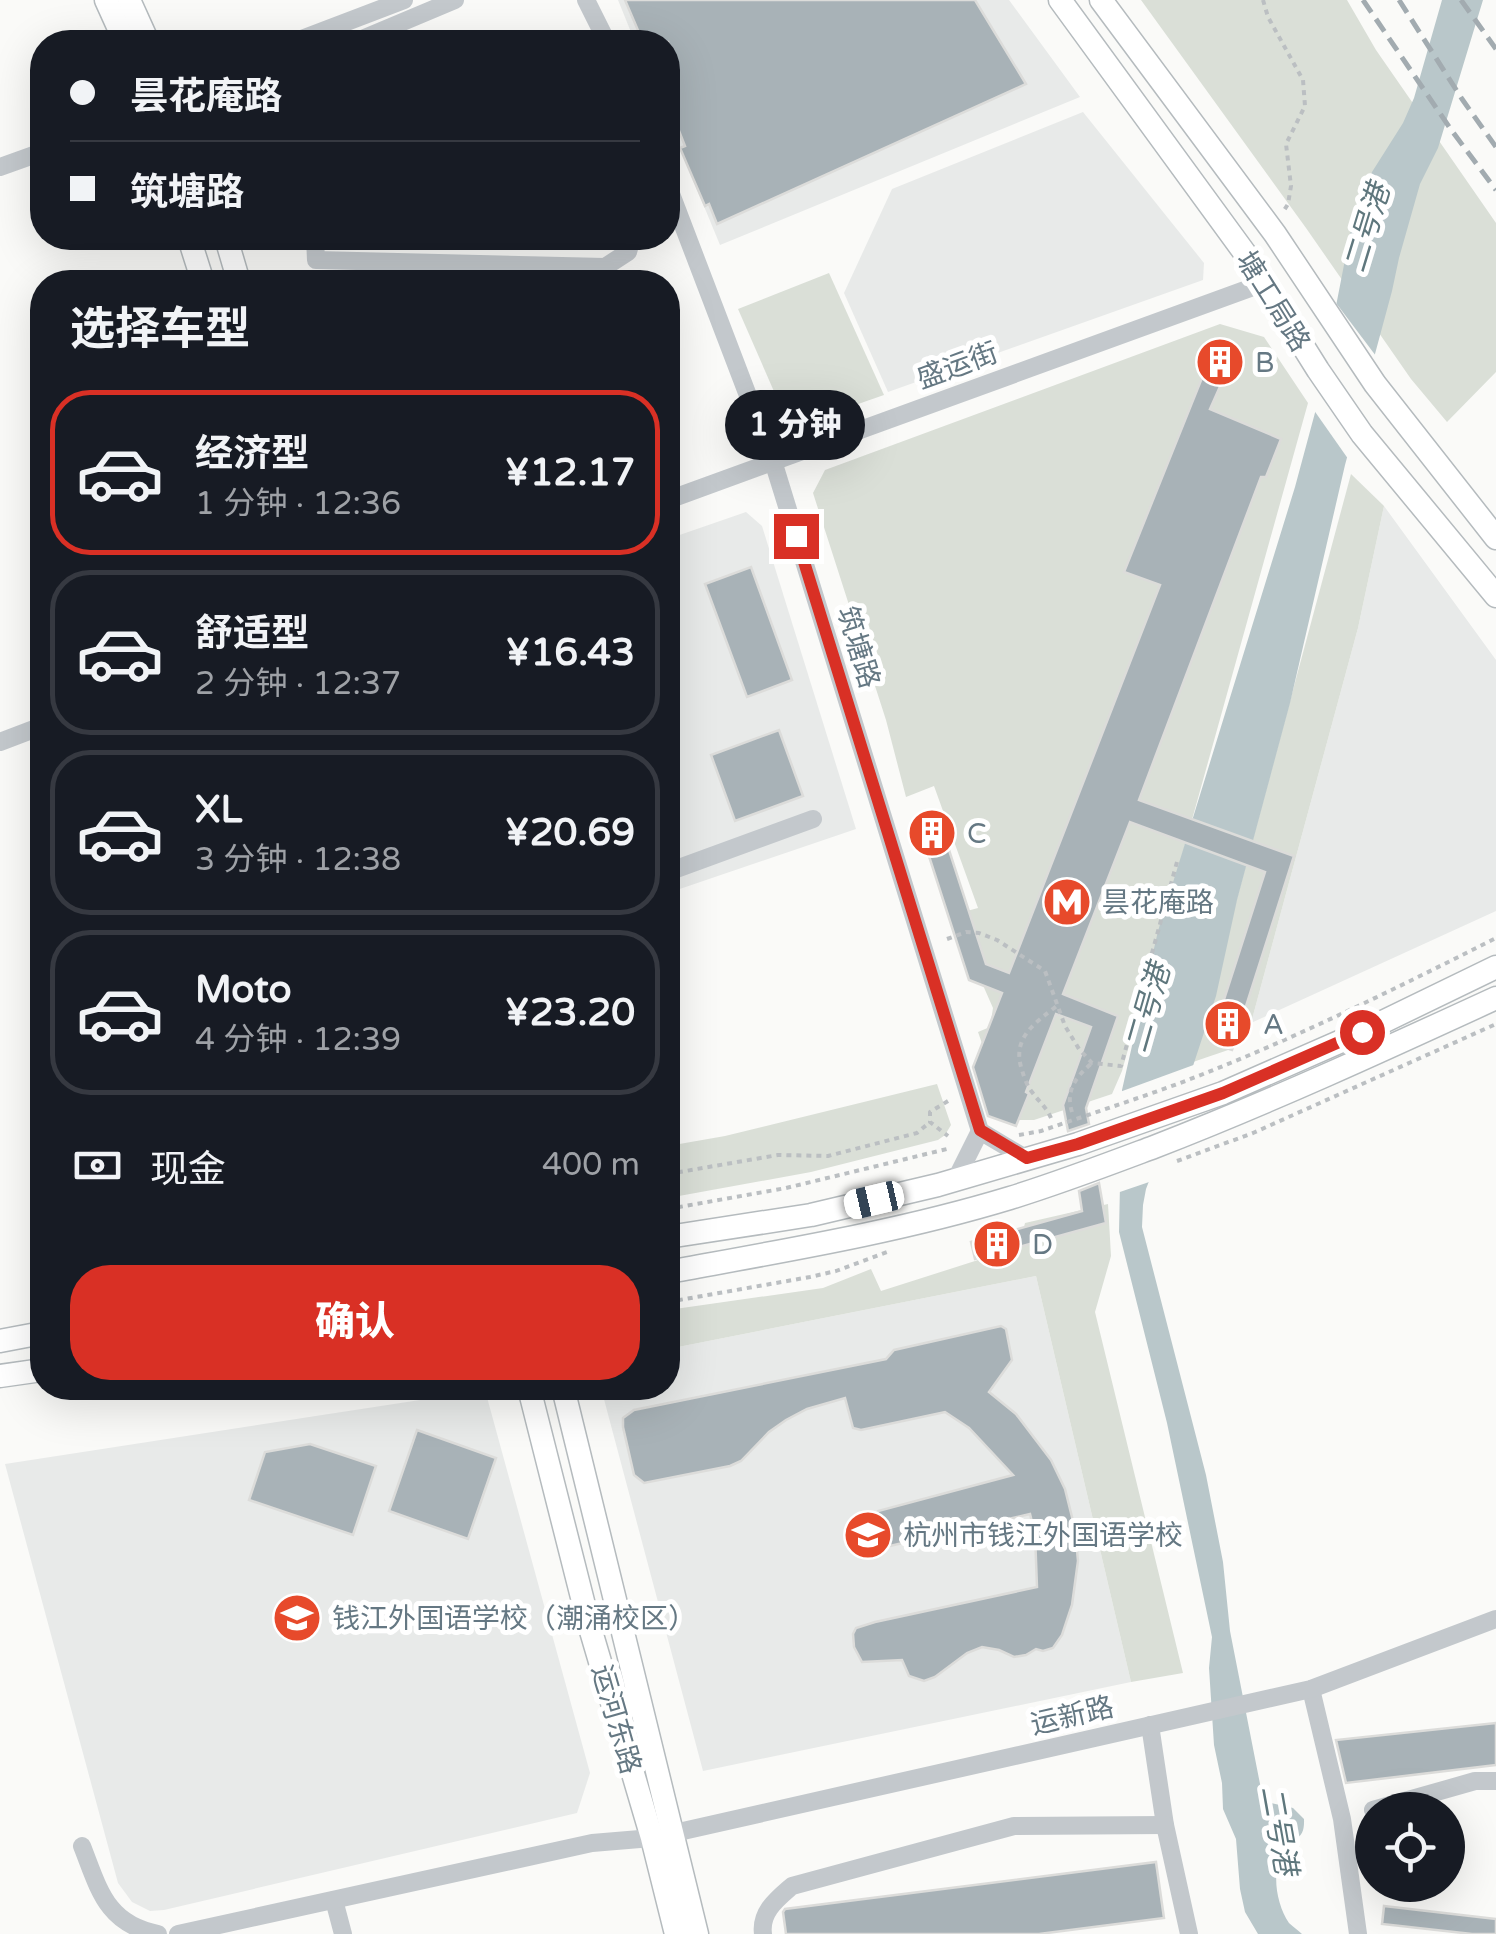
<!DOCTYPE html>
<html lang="zh">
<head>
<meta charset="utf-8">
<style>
  :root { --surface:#171b24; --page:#242831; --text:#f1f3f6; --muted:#9ea1a6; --line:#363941; --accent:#d93025 }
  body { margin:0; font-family:"Varela Round","Noto Sans SC",sans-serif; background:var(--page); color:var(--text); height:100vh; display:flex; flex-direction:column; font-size:38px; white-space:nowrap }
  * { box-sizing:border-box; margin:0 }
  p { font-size:32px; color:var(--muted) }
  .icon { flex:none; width:55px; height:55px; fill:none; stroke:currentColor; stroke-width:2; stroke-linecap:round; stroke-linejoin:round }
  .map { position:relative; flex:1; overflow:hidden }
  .details { position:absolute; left:30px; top:270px; width:650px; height:1130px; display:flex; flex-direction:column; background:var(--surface); border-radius:40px; box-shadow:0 10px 40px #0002 }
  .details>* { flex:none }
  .top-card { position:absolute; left:30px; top:30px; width:650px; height:220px; border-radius:40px; box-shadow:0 10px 40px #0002; display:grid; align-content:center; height:220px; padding:0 40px; background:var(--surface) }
  .controls { position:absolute; left:1355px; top:1792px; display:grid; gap:20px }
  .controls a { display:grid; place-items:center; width:110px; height:110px; border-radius:50%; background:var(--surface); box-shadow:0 10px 40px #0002; font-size:50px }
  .end { position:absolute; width:45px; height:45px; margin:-22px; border:12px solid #d93025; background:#fff; box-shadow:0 0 0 5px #fff }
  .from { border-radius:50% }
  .bubble { position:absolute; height:70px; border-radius:35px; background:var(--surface); box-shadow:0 10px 40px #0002; font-size:32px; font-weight:800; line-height:70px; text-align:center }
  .car { position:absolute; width:30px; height:60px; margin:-30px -15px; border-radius:12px; box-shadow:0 0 8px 2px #0007; background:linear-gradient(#fff 24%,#345 0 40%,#fff 0 76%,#345 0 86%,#fff 0) }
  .top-card b { display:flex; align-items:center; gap:35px; height:95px; font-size:38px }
  .top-card b+b { border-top:2px solid var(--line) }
  .top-card i { width:25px; height:25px; background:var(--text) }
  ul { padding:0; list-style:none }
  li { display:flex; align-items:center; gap:30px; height:165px; margin:0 20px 15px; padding:0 20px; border:5px solid var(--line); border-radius:40px }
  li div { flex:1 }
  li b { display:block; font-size:38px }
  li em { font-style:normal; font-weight:800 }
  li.selected { border-color:var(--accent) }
  li>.icon { width:90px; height:90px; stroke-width:1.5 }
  h2 { padding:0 40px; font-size:45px; line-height:120px }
  .pay { display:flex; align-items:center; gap:25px; height:110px; padding:0 40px; font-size:38px }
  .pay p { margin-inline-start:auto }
  .primary-button { display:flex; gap:20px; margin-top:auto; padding:20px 40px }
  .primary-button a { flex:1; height:115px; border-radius:40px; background:var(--accent); color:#fff; font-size:40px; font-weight:800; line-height:115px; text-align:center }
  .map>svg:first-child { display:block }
</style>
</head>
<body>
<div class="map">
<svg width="1496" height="1934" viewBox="0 0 1496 1934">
  <rect width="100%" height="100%" fill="#fafaf8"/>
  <g fill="#e8eae9">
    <polygon points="618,0 1009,0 1080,97 720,245 668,119 668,42 635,42"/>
    <polygon points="1083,112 1204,263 1203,280 888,392 844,293 892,189"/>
    <polygon points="1384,506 1496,660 1496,911 1251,1023 1358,628"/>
    <polygon points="746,512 762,526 856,829 668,893 668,539"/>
    <polygon points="1036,1276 1131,1682 703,1771 601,1388 668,1388 668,1349"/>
    <polygon points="485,1390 590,1773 577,1813 164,1910 150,1911 132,1902 118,1883 5,1464"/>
  </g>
  <g fill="#dadfd7">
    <polygon points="1141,0 1347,0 1376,50 1496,223 1496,372 1447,422 1411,379 1306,228"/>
    <polygon points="829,273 884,395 795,426 786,419 738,309"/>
    <polygon points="1220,324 1264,337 1308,403 1122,1071 1112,1094 1034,1120 1017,1120 1006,1112 978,1032 990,1027 993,1008 952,915 978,908 934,786 906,797 886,720 813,493 825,470"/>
    <polygon points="1351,474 1384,506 1358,628 1251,1023 1234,1048 1193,1062"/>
    <polygon points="937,1084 951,1125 945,1135 938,1140 811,1172 668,1198 668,1146 725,1136"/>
    <polygon points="1108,1204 1111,1256 1095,1312 1183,1673 1131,1682 1036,1276 668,1349 668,1310 823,1288 871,1269 881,1291 1019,1247 1025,1223"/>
  </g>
  <path fill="#b9c7ca" d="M1442,0h41l-45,148 -18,36 -21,74 -7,33 -47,174 -55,238 -53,197 -21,96 -24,73 -46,120 -3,16 -1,22 64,248 17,87 7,69 31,158 10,14 22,5 11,11c1,23 -11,17 -21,32 -12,20 -7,53 6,72 4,4 9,7 13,11h-44l-13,-22 -5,-23 -4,-50 -13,-30 -1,-26 -8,-38 -5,-77 3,-31 -45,-214 -48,-191 3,-142 36,-159 137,-444 21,-78 34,-175 22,-62 31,-49 11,-25z"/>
  <g fill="#fafaf8">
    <polygon points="1333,299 1379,360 1351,463 1311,406"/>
    <polygon points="1199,1063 1155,1180 1114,1194 1117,1093"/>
  </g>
  <g fill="#a8b2b7" stroke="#dcdcda" stroke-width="2.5">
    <polygon points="625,0 975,0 1026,84 717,224 709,204 705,206 680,148 685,146 668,103 668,42 643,42"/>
    <polygon points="1218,338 1238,346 1210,409 1281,439 1266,477 1261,477 1139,800 1294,856 1232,1050 1210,1043 1265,872 1130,822 1063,994 1118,1016 1086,1108 1089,1124 1068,1131 1063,1105 1091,1027 1056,1014 1026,1092 1029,1094 1016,1126 988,1116 973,1067 1002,993 969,980 917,819 937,813 986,964 1009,973 1160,585 1124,572"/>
    <polygon points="751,567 792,680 747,697 705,584"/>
    <polygon points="779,730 803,796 735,821 711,755"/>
    <polygon points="1099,1183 1106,1223 975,1259 971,1242 1082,1211 1079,1191"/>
    <polygon points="1001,1326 1006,1329 1012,1360 989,1392 1016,1414 1051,1460 1065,1489 1075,1529 1078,1561 1072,1605 1062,1635 1053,1648 1043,1651 1036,1649 1026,1655 1014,1657 999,1650 982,1647 967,1653 935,1677 924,1681 909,1676 902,1660 862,1662 854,1647 853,1634 856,1628 875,1622 1037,1587 1035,1534 1030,1514 881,1548 874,1517 878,1511 1013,1475 969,1428 945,1412 861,1430 853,1428 845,1398 807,1409 786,1420 769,1432 741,1461 730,1466 644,1483 634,1475 623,1427 623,1418 634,1410 886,1359 894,1350"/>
    <polygon points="417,1430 496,1458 468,1539 389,1511"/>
    <polygon points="310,1444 376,1466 353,1535 249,1500 265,1452"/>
    <polygon points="1496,1723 1496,1765 1346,1783 1336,1740"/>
    <polygon points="1156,1862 1164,1918 1039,1934 786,1934 783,1912 785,1909"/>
    <polygon points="1384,1906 1496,1919 1496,1934 1472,1934 1382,1924"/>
  </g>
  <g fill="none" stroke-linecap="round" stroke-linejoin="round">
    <g stroke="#b5bbbe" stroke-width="25">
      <g id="major">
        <polyline points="106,0 125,42"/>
        <polyline points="129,0 148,42"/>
        <polyline points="1060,0 1244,252 1318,370 1362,434 1496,596"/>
        <polyline points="1101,0 1275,234 1375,384 1496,538"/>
        <polyline points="189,238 203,282"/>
        <polyline points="226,238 239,282"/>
        <polyline points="668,1237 811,1215 938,1185 1078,1144 1223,1093 1362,1032 1496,967"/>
        <path d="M668,1272c114,-21 230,-40 342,-74 49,-15 96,-33 144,-51 116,-45 229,-97 342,-149"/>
        <polyline points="0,1341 42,1333"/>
        <polyline points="0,1376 42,1370"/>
        <polyline points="529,1388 588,1621 652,1838 676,1934"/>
        <polyline points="563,1388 697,1934"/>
      </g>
    </g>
    <g stroke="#bbbfc2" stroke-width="4" stroke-dasharray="5 5" stroke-linecap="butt">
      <polyline points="1263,0 1268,17 1303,80 1305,106 1286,144 1291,186 1288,204 1283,212"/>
      <polyline points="947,939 966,932 979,933 997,940 1045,971 1065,1026 1079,1049 1092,1063 1121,1066 1177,862"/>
      <polyline points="948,1101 930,1112 930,1122 948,1136"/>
      <path d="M1072,1112c-7,-22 4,-35 20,-49"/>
      <path d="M1051,1118c-6,-13 -12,-16 -19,-26 -5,-6 -8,-15 -10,-22 -11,-32 13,-47 36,-65"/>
      <path d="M1019,1135l22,-4c46,-16 93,-31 139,-48 108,-41 213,-93 316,-145"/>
      <polyline points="1177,1161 1253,1133 1496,1024"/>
      <polyline points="668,1174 778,1155 828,1156 917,1133 930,1122"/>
      <polyline points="668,1209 786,1188 951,1148"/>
      <polyline points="668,1302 810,1277 836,1271 887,1252"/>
    </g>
    <g stroke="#c3c8cc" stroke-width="18">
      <polyline points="586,0 607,42"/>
      <polyline points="294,42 404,0"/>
      <polyline points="355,42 455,0"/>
      <polyline points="0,167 42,152"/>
      <polyline points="668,186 773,461 980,1131 1027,1159"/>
      <polyline points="315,238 316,260 605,267 628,252 632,238"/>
      <polyline points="668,500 1264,283"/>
      <polyline points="0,742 42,726"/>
      <polyline points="668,872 813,819"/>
      <polyline points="956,1179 980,1131"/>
      <polyline points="1311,1689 1342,1819 1358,1934"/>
      <polyline points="1150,1725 1165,1825 1189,1934"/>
      <polyline points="1373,1810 1475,1781 1496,1781"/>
      <path d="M82,1846c17,43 24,78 76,88"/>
      <polyline points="334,1900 343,1934"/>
      <polyline points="178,1934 592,1843 652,1838 1311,1689 1496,1619"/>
      <path d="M763,1934c-3,-22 14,-35 29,-48l222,-60 151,-1"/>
    </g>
    <use href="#major" stroke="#fff" stroke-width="22"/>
    <g stroke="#a2abb0" stroke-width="5" stroke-dasharray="15 8" stroke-linecap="butt">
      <polyline points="1363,0 1452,131 1496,190"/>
      <polyline points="1399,0 1462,99 1496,147"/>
      <polyline points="1461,0 1496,49"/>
    </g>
  </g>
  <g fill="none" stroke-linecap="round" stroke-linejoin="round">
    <polyline stroke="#d93025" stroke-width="12" points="796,536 980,1130 1027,1158 1078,1144 1223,1093 1362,1032"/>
  </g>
  <defs>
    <g id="building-disc" transform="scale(2.5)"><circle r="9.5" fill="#e74a2b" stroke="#fff"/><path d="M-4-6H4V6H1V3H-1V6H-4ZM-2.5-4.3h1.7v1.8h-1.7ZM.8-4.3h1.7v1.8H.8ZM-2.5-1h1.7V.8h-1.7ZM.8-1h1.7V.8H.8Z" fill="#fff"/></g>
    <g id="metro-disc" transform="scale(2.5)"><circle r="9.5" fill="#e74a2b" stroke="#fff"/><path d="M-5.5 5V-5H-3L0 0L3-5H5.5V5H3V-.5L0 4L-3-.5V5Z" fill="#fff"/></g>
    <g id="school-disc" transform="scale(2.5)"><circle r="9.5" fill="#e74a2b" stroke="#fff"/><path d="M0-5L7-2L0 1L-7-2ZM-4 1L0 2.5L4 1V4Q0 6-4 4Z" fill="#fff"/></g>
  </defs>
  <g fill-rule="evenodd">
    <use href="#building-disc" x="1220" y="362"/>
    <use href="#building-disc" x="932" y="833"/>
    <use href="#metro-disc" x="1067" y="902"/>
    <use href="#building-disc" x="1228" y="1024"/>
    <use href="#building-disc" x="997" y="1244"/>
    <use href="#school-disc" x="868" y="1535"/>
    <use href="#school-disc" x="297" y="1618"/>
  </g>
  <g text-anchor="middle" stroke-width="10" stroke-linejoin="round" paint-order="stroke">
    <g font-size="28" fill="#657883" stroke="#fff">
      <text transform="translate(1274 301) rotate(58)" y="10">塘工局路</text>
      <text transform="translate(957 365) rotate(-20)" y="10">盛运街</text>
      <text transform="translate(859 647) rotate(73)" y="10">筑塘路</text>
      <text transform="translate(1072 1715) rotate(-13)" y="10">运新路</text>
      <text transform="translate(617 1719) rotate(74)" y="10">运河东路</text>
    </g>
    <g font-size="28" fill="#657883" stroke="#fff" text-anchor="start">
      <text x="1255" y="372">B</text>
      <text x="967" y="843">C</text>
      <text x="1102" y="912">昙花庵路</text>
      <text x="1263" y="1034">A</text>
      <text x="1032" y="1254">D</text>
      <text x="903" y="1545">杭州市钱江外国语学校</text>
      <text x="332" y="1628">钱江外国语学校（潮涌校区）</text>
    </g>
    <g font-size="30" font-style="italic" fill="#5f777d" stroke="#fff">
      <text transform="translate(1367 228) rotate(-73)" y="10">二号港</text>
      <text transform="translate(1148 1008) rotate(-74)" y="10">二号港</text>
      <text transform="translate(1279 1830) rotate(80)" y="10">二号港</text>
    </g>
  </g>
</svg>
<div class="controls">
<a><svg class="icon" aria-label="locate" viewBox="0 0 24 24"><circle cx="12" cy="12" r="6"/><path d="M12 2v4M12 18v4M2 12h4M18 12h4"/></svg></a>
</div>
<i class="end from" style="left:1362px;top:1032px"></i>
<i class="end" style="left:796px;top:536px"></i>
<div class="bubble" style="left:725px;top:390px;width:140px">1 分钟</div>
<i class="car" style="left:874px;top:1200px;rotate:257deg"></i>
<div class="top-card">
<b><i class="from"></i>昙花庵路</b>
<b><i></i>筑塘路</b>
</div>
<section class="details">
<h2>选择车型</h2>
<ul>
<li class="selected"><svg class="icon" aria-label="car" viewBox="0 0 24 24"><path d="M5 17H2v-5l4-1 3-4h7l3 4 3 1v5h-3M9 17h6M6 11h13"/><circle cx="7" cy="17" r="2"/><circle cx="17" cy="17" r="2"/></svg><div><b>经济型</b><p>1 分钟 · 12:36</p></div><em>¥12.17</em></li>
<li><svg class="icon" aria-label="car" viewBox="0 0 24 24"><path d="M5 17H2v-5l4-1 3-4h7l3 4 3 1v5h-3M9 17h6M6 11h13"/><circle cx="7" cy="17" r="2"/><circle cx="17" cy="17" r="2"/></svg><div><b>舒适型</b><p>2 分钟 · 12:37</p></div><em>¥16.43</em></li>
<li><svg class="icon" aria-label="car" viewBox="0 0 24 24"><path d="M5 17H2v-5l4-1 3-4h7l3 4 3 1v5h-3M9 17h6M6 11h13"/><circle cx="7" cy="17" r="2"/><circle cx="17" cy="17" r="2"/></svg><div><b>XL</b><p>3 分钟 · 12:38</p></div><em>¥20.69</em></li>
<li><svg class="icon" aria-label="car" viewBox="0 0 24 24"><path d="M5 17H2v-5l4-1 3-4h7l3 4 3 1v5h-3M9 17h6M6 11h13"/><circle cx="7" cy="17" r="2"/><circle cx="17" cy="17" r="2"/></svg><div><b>Moto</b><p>4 分钟 · 12:39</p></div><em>¥23.20</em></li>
</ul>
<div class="pay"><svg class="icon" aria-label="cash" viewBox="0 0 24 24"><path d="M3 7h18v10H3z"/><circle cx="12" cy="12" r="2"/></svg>现金<p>400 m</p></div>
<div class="primary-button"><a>确认</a></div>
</section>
</div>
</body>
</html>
